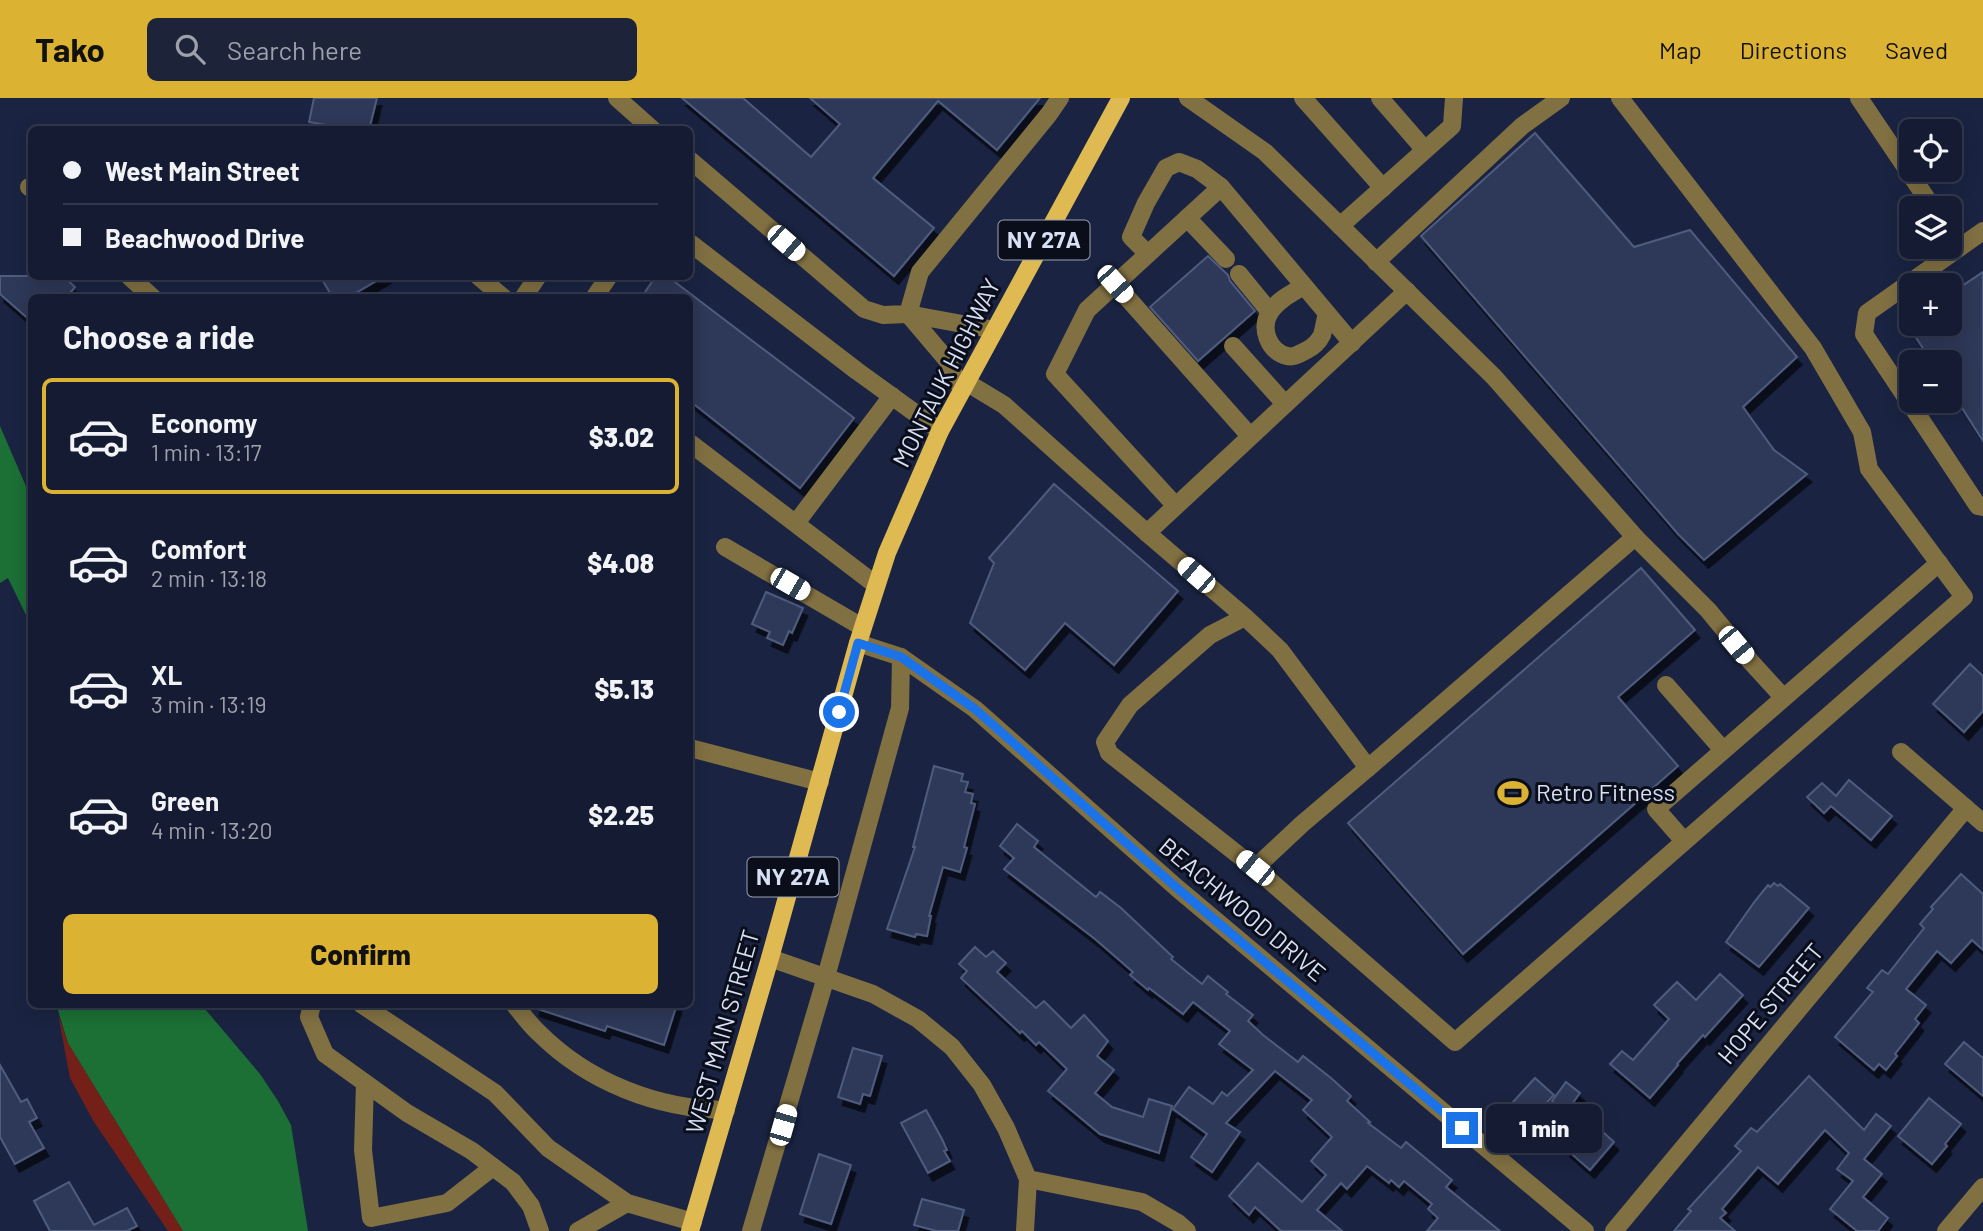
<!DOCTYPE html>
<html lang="en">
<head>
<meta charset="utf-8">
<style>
  :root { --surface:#141b32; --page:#1d243a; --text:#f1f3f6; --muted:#9da1ac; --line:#33394d; --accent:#dcb233 }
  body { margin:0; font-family:Barlow,sans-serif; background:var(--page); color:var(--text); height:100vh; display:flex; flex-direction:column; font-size:26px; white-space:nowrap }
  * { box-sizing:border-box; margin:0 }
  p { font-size:23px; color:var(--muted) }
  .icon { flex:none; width:38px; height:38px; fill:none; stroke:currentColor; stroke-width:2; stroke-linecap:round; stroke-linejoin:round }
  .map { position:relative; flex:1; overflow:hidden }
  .details { position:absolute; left:28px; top:196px; width:665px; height:714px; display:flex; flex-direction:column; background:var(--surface); border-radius:10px; box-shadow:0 4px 18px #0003,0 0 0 2px var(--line) }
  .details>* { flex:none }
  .guide { position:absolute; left:28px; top:28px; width:665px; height:154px; border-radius:10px; box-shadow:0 4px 18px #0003,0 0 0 2px var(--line); display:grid; align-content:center; height:154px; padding:0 35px; background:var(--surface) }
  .buttons { position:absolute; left:1899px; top:21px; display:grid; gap:14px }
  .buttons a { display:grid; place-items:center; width:63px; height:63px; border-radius:10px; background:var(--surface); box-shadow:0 4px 18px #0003,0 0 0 2px var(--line); font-size:35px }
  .end { position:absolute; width:32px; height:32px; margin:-16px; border:9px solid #1a73e8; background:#fff; box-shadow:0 0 0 4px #fff }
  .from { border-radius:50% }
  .bubble { position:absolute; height:49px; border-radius:10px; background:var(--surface); box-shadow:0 4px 18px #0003,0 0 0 2px var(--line); font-size:23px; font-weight:800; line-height:49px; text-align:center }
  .car { position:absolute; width:21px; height:42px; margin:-21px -10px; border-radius:9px; box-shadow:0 0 5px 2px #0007; background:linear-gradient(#fff 24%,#345 0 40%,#fff 0 76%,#345 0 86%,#fff 0) }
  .guide b { display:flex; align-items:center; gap:24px; height:66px; font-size:26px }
  .guide b+b { border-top:2px solid var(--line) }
  .guide i { width:18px; height:18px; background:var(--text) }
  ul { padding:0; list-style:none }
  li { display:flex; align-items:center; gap:21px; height:116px; margin:0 14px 10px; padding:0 21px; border:4px solid transparent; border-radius:10px }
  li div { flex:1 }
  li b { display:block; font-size:26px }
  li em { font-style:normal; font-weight:800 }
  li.active { border-color:var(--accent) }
  li>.icon { width:63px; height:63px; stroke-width:1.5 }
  h2 { padding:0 35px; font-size:32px; line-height:84px }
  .button { display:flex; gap:14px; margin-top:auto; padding:14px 35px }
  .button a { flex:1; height:80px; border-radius:10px; background:var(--accent); color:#111; font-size:28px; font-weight:800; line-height:80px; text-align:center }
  header { display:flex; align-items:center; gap:42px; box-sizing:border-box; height:98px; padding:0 35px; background:var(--accent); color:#111 }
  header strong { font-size:33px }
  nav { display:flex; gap:38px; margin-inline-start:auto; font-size:24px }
  .search { width:490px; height:63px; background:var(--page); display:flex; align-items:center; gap:18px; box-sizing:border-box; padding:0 24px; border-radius:10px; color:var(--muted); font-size:26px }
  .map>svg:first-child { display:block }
</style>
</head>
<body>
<header>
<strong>Tako</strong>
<div class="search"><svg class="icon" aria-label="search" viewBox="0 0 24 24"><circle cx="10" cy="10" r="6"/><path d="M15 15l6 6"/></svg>Search here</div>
<nav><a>Map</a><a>Directions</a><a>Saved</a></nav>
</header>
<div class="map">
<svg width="1983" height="1133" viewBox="0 0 1983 1133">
  <defs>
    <filter id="shadow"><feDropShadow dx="4.5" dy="8" stdDeviation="0" flood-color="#0009"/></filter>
  </defs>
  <rect width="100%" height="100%" fill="#1a2442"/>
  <polygon fill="#742018" points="58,916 68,945 183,1133 168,1133 94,1024 70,980"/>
  <g fill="#1c7035">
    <polygon points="0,328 31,400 31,519 27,519 8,480 0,485"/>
    <polygon points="56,906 204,907 205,911 260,976 278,1003 291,1027 308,1133 183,1133 68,945"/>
  </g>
  <g fill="#2e3959" stroke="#4f5b7e" stroke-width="2" filter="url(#shadow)">
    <polygon points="314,0 377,0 369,32 354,32 309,24"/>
    <polygon points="682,0 743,0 811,59 840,26 810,0 1040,0 997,52 938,3 873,80 934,130 894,178"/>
    <polygon points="1535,35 1634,149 1690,132 1797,259 1743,309 1774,352 1807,376 1704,462 1678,436 1421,138"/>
    <polygon points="1208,158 1228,177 1230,183 1255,213 1198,263 1150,209"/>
    <polygon points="1983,174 1983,343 1950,291 1950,264 1932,264 1907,226 1950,226 1950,196"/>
    <polygon points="0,178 63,178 75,189 66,200 32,200 32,224 0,196"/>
    <polygon points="320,178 385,178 347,200 333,200"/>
    <polygon points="656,178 667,178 854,320 800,390 690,303 690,200 641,200"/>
    <polygon points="1054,386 1178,493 1114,567 1065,525 1025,572 970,525 994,465 989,460"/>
    <polygon points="1641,470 1695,532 1618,599 1678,668 1463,856 1348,725"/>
    <polygon points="766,494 803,510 792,535 789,533 783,547 767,540 770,534 752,526"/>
    <polygon points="1970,566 1983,578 1983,613 1964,634 1933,606"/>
    <polygon points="934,668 963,676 961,683 968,684 965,694 973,696 971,705 975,706 964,749 967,750 960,774 943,769 929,818 931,818 927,838 916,836 915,839 887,831 915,749 913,749"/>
    <polygon points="1849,682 1892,718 1871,742 1831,708 1824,715 1807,699 1822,685 1836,698"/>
    <polygon points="1017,726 1038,743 1034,749 1096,799 1100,794 1121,810 1173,859 1171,861 1202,886 1208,878 1228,894 1226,896 1253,917 1248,923 1263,937 1298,964 1303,958 1331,980 1351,998 1347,1003 1370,1024 1368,1025 1401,1050 1406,1044 1452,1082 1446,1089 1500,1133 1427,1133 1438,1120 1428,1111 1432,1106 1404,1083 1399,1089 1391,1082 1389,1085 1367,1068 1347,1091 1341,1085 1317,1112 1342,1133 1281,1133 1255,1109 1249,1117 1229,1098 1258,1065 1302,1104 1326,1077 1311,1063 1332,1039 1303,1012 1312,1002 1275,973 1226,1025 1240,1034 1212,1074 1191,1059 1207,1036 1173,1011 1189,989 1213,1006 1222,994 1227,998 1253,972 1219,946 1230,933 1193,904 1183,916 1149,890 1148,892 1130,877 1133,874 1095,841 1004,771 1014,760 1000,748"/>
    <polygon points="1961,776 1983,796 1983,852 1972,842 1951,865 1937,853 1906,891 1926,907 1915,921 1919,925 1895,956 1897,958 1886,972 1879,966 1874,972 1835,939 1873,894 1867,890 1882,872 1888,876 1924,830 1920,826 1933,811 1931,809"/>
    <polygon points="1774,785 1778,788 1780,786 1809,810 1759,869 1726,844 1755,803 1768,787 1770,789"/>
    <polygon points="975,849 986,859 993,853 1006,865 997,874 1036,910 1044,903 1071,930 1084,917 1108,943 1097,958 1114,972 1095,995 1112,1009 1143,1019 1149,1001 1172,1008 1159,1055 1100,1036 1048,993 1067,971 1039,944 1036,947 1022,933 1020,935 961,880 967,873 959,866"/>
    <polygon points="1720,876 1743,897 1705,939 1703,937 1677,966 1678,967 1650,1000 1610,966 1622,953 1633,962 1669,921 1654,907 1677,884 1696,902"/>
    <polygon points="536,906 677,906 664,947 607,928 605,933 535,910"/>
    <polygon points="1964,944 1983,960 1983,998 1945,966"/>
    <polygon points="853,950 882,958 870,998 863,996 860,1006 838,999"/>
    <polygon points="0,967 21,1004 27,1001 37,1020 29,1024 44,1050 15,1066 0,1039"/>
    <polygon points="1809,978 1864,1032 1876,1016 1891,1028 1864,1061 1882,1076 1863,1099 1888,1120 1878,1133 1857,1133 1830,1111 1853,1083 1837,1071 1849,1055 1825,1032 1778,1086 1758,1069 1722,1111 1726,1115 1720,1120 1735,1133 1674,1133 1691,1113 1688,1111 1741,1053 1735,1048 1751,1030 1757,1034"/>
    <polygon points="1535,980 1554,997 1531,1021 1513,1004"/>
    <polygon points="1566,984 1580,995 1566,1014 1552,1003"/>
    <polygon points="1929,1000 1961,1026 1945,1046 1947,1048 1932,1066 1898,1038"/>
    <polygon points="926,1012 942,1041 947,1052 944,1053 950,1063 928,1075 901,1025"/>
    <polygon points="1591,1023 1614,1044 1590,1072 1566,1051"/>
    <polygon points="819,1056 851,1067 831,1126 800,1116"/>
    <polygon points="69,1084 94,1127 127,1110 137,1128 127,1133 50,1133 34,1103"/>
    <polygon points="922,1101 964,1112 958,1133 937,1133 914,1127"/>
  </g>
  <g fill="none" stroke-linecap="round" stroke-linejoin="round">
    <g stroke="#817042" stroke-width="18">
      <polyline points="617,0 653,32"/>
      <polyline points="1303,0 1383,90"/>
      <polyline points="1380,0 1425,52"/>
      <polyline points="1859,0 1933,110"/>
      <polyline points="690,62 864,211 883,217 908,216 920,174 1049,16 1060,0"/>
      <polyline points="29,89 32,91"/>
      <polyline points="1187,120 1226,161"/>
      <polyline points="1340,128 1452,28 1454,0"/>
      <polyline points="1983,133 1867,215 1864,236 1978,408 1983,409"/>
      <polyline points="690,145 857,273 940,333"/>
      <polyline points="1148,156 1131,139 1146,105 1166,70 1179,64 1197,71 1221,89"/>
      <polyline points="1376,164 1522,28 1561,0"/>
      <polyline points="1239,176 1270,214"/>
      <polyline points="129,178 153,200"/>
      <polyline points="478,178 504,200"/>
      <polyline points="1115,186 1250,338"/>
      <path d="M1304,188c-12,7 -26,14 -34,26 -10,16 -2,39 17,44 7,2 14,-3 20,-6 6,-3 12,-9 15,-15 2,-7 3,-15 5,-21"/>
      <polyline points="523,200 538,178"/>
      <polyline points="594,200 609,178"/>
      <polyline points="1233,248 1285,306"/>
      <polyline points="966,284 1004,307 1147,435 1245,519 1280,552 1368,670 1635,439 1494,279 1265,54 1188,0"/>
      <polyline points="962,292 947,262 908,216 995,232"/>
      <polyline points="690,345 876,487"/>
      <polyline points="1175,407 1055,276 1087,212 1221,89 1352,245"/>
      <polyline points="796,425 892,298"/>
      <polyline points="1147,435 1407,193"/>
      <polyline points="1635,439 1708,512 1751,564 1783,599"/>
      <polyline points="725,449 862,529"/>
      <polyline points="1245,519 1210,537 1130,607 1105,644 1109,655 1255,770 1455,944 1964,499 1869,371 1862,334 1813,250 1620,0"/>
      <polyline points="858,545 901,559 975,611 1177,790 1585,1133"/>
      <polyline points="1666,587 1723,652"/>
      <polyline points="690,650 820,684"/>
      <polyline points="1901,654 1983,725"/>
      <polyline points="1684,743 1656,711 1939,465"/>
      <polyline points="1255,770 1302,726 1368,670"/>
      <polyline points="770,860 873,896 918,921 952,949 982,987 1006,1030 1028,1081 1025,1133"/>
      <polyline points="312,906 309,919 325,956 407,1015 472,1053 513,1084 531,1108 540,1133"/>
      <polyline points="361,906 495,995 548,1050 627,1105 693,1124"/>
      <path d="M514,906c8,10 16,21 25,29 49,49 118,76 187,77"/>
      <polyline points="365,985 363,1052 371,1120 447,1105 493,1069"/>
      <polyline points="1028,1081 1142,1104 1178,1125 1187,1133"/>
      <polyline points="578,1133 627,1105"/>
      <polyline points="751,1133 826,879 900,610 901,559"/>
      <polyline points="1614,1133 1966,710"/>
      <polyline points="1946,1133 1983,1089"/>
    </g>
    <polyline stroke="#dfba53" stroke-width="18" points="690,1133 770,860 858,545 887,455 940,333 1121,0"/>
  </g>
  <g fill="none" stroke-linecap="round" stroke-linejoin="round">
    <polyline stroke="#1a73e8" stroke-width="9" points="839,614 858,545 901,559 975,611 1177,790 1462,1030"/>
  </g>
  <defs>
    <g id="stadium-bare" transform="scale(2.415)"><path d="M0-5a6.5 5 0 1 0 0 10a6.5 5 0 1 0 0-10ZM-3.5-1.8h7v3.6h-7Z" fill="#dcb233" stroke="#0a0e1b" stroke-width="2.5" paint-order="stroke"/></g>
  </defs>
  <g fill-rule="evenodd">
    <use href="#stadium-bare" x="1513" y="695"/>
  </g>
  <g text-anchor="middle" stroke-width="6" stroke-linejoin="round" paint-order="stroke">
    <g fill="#0a0e1b" stroke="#9aa1b3" stroke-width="2">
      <rect x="998.5" y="122.5" width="91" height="39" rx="5"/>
      <rect x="747.5" y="759.5" width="91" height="39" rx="5"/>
    </g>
    <g font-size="23" font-weight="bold" fill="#d8e0f4">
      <text x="1044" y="150">NY 27A</text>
      <text x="793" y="787">NY 27A</text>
    </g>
    <g font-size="24" fill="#d8e0f4" stroke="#0a0e1b">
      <text transform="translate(947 275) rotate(-63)" y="8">MONTAUK HIGHWAY</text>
      <text transform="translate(1242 812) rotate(40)" y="8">BEACHWOOD DRIVE</text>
      <text transform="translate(1771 906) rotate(-50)" y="8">HOPE STREET</text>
      <text transform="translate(723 934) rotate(-74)" y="8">WEST MAIN STREET</text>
    </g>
    <g font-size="24" fill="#d8e0f4" stroke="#0a0e1b" text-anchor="start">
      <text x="1536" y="703">Retro Fitness</text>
    </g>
  </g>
</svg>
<div class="buttons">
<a><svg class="icon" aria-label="locate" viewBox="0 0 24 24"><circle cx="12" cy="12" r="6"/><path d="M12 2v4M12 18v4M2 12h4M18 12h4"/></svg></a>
<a><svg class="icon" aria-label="layers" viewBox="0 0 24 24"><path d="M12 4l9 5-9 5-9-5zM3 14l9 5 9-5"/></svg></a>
<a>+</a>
<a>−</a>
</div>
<i class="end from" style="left:839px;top:614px"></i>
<i class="end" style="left:1462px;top:1030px"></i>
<div class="bubble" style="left:1486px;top:1006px;width:116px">1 min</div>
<i class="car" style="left:786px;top:145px;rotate:131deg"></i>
<i class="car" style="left:1115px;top:186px;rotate:138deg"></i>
<i class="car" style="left:1196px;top:477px;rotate:311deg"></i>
<i class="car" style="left:790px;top:486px;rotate:120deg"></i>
<i class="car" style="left:1736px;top:547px;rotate:140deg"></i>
<i class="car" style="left:1255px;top:770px;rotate:309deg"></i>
<i class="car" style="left:783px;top:1027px;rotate:16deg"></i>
<div class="guide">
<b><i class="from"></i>West Main Street</b>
<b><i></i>Beachwood Drive</b>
</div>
<section class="details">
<h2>Choose a ride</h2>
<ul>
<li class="active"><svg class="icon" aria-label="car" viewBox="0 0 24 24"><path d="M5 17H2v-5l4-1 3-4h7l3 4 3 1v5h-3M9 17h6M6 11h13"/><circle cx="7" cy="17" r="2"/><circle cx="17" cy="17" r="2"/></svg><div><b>Economy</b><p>1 min · 13:17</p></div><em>$3.02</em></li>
<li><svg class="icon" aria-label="car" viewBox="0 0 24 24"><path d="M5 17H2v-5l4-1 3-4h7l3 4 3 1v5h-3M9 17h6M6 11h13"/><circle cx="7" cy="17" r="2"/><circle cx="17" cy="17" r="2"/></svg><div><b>Comfort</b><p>2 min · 13:18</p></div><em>$4.08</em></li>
<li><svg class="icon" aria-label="car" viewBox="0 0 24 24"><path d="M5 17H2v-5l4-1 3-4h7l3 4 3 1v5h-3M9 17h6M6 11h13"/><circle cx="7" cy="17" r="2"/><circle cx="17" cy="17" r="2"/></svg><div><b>XL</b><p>3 min · 13:19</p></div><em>$5.13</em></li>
<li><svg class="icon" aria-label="car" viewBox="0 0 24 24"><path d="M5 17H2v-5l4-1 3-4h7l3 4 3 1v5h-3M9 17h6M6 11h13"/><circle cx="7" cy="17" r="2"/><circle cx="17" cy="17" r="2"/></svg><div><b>Green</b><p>4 min · 13:20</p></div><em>$2.25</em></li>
</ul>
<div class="button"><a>Confirm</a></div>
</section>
</div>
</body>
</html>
